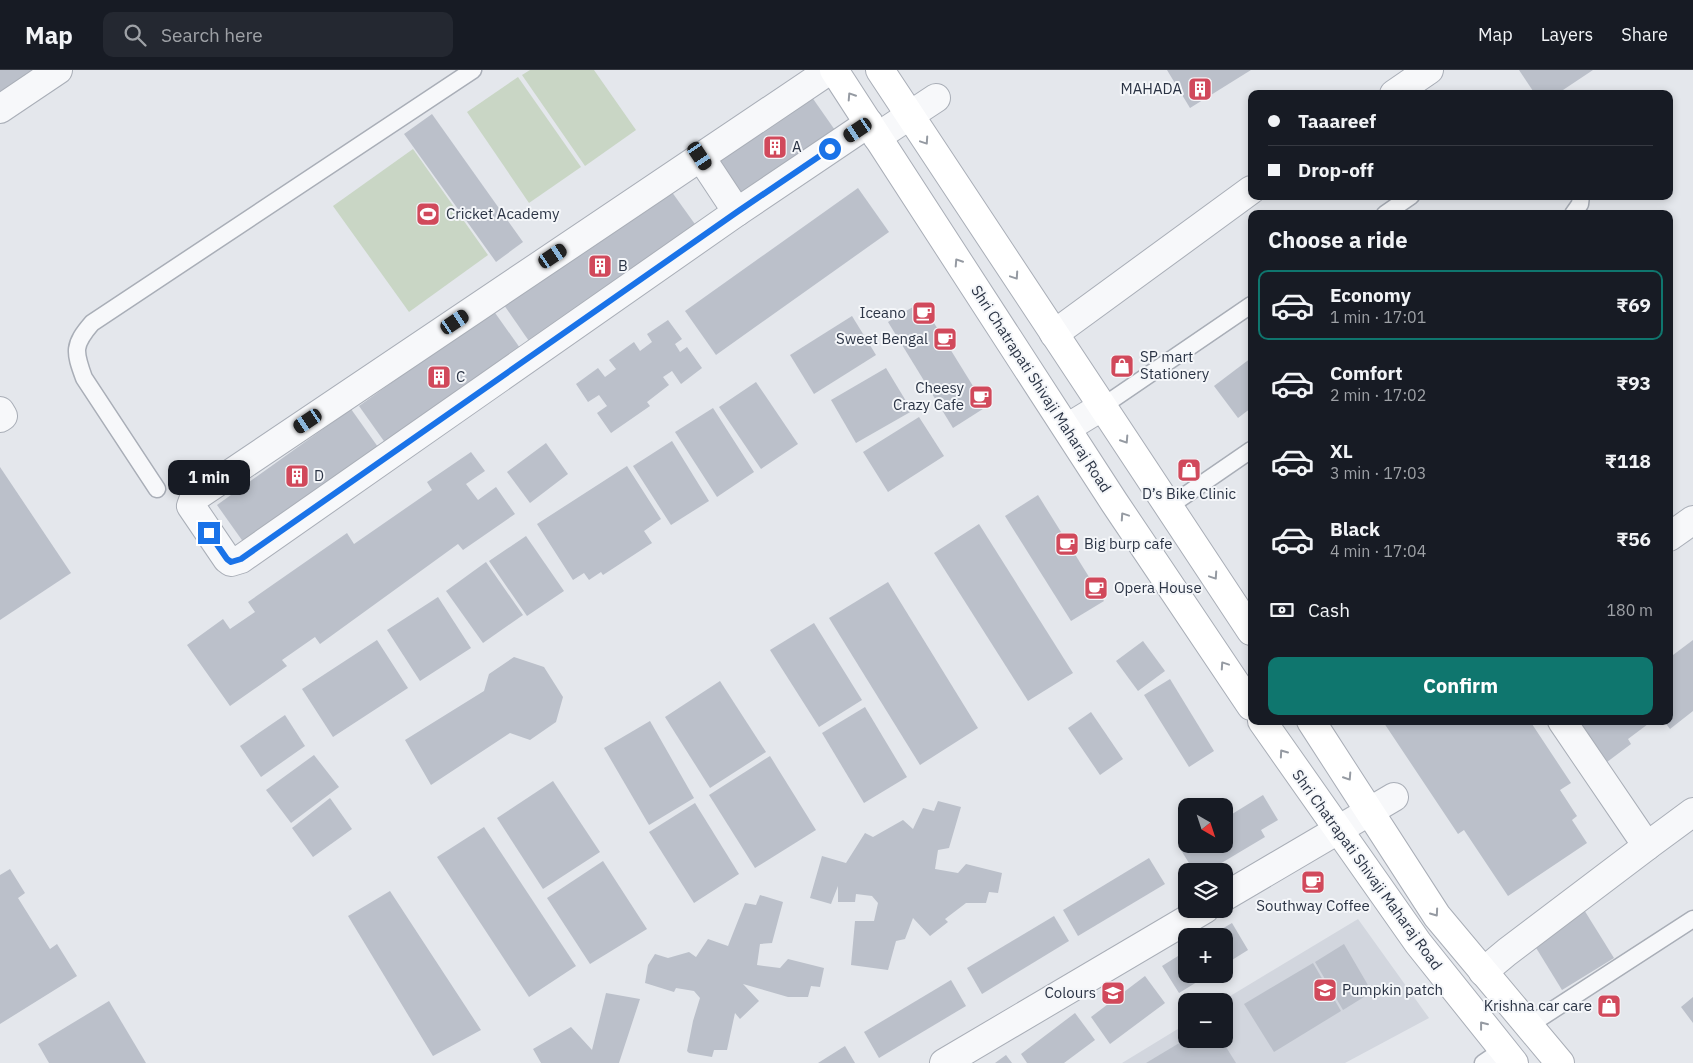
<!DOCTYPE html>
<html lang="en">
<head>
<meta charset="utf-8">
<style>
  :root { --surface:#171b24; --page:#242831; --text:#f1f3f6; --muted:#9ea1a6; --line:#363941; --accent:#0f766e }
  body { margin:0; font-family:"IBM Plex Sans",sans-serif; background:var(--page); color:var(--text); height:100vh; display:flex; flex-direction:column; font-size:19px; white-space:nowrap }
  * { box-sizing:border-box; margin:0 }
  p { font-size:16px; color:var(--muted) }
  .icon { flex:none; width:28px; height:28px; fill:none; stroke:currentColor; stroke-width:2; stroke-linecap:round; stroke-linejoin:round }
  .map { position:relative; flex:1; overflow:hidden }
  .sheet { position:absolute; left:1248px; top:140px; width:425px; height:515px; display:flex; flex-direction:column; background:var(--surface); border-radius:10px; box-shadow:0 2px 8px #0003 }
  .sheet>* { flex:none }
  .top-card { position:absolute; left:1248px; top:20px; width:425px; height:110px; border-radius:10px; box-shadow:0 2px 8px #0003; display:grid; align-content:center; height:110px; padding:0 20px; background:var(--surface) }
  .needle { width:32px; rotate:141deg }
  .fabs { position:absolute; left:1178px; top:728px; display:grid; gap:10px }
  .fabs a { display:grid; place-items:center; width:55px; height:55px; border-radius:10px; background:var(--surface); box-shadow:0 2px 8px #0003; font-size:25px }
  .end { position:absolute; width:22px; height:22px; margin:-11px; border:6px solid #1a73e8; background:#fff; box-shadow:0 0 0 2px #fff }
  .from { border-radius:50% }
  .bubble { position:absolute; height:35px; border-radius:10px; background:var(--surface); box-shadow:0 2px 8px #0003; font-size:16px; font-weight:700; line-height:35px; text-align:center }
  .car { position:absolute; width:15px; height:30px; margin:-15px -8px; border-radius:6px; box-shadow:0 0 4px 1px #0007; background:linear-gradient(#222 24%,#8ab4d8 0 40%,#222 0 76%,#8ab4d8 0 86%,#222 0) }
  .top-card b { display:flex; align-items:center; gap:18px; height:48px; font-size:19px }
  .top-card b+b { border-top:1px solid var(--line) }
  .top-card i { width:12px; height:12px; background:var(--text) }
  ul { padding:0; list-style:none }
  li { display:flex; align-items:center; gap:15px; height:70px; margin:0 10px 8px; padding:0 10px; border:2px solid transparent; border-radius:10px }
  li div { flex:1 }
  li b { display:block; font-size:19px }
  li em { font-style:normal; font-weight:700 }
  li.active { border-color:var(--accent) }
  li>.icon { width:45px; height:45px; stroke-width:1.5 }
  h2 { padding:0 20px; font-size:22px; line-height:60px }
  .pay { display:flex; align-items:center; gap:12px; height:55px; padding:0 20px; font-size:19px }
  .pay p { margin-inline-start:auto }
  .cta { display:flex; gap:10px; margin-top:auto; padding:10px 20px }
  .cta a { flex:1; height:58px; border-radius:10px; background:var(--accent); color:#fff; font-size:20px; font-weight:700; line-height:58px; text-align:center }
  header { display:flex; align-items:center; gap:30px; box-sizing:border-box; height:70px; padding:0 25px; background:var(--surface); border-bottom:1px solid var(--line) }
  header strong { font-size:24px }
  nav { display:flex; gap:28px; margin-inline-start:auto; font-size:18px }
  .search { width:350px; height:45px; background:var(--page); display:flex; align-items:center; gap:12px; box-sizing:border-box; padding:0 18px; border-radius:10px; color:var(--muted); font-size:19px }
  .map>svg:first-child { display:block }
</style>
</head>
<body>
<header>
<strong>Map</strong>
<div class="search"><svg class="icon" aria-label="search" viewBox="0 0 24 24"><circle cx="10" cy="10" r="6"/><path d="M15 15l6 6"/></svg>Search here</div>
<nav><a>Map</a><a>Layers</a><a>Share</a></nav>
</header>
<div class="map">
<svg width="1693" height="993" viewBox="0 0 1693 993">
  <rect width="100%" height="100%" fill="#e4e7ec"/>
  <polygon fill="#d2d6de" points="1358,849 1429,948 1345,993 1122,993 1186,954 1186,969 1224,969 1222,931"/>
  <g fill="#c9d6c5">
    <polygon points="530,0 594,0 636,60 585,96 522,5"/>
    <polygon points="518,7 581,97 529,133 467,42"/>
    <polygon points="413,79 488,185 409,242 333,136"/>
  </g>
  <g fill="#bbc0ca">
    <polygon points="0,0 36,0 0,24"/>
    <polygon points="1167,0 1251,0 1190,38"/>
    <polygon points="1519,0 1593,0 1557,24 1535,24"/>
    <polygon points="809,23 837,63 741,130 713,91"/>
    <polygon points="432,44 523,172 496,192 404,64"/>
    <polygon points="669,118 697,157 531,274 504,235"/>
    <polygon points="858,118 889,162 716,285 685,241"/>
    <polygon points="921,232 986,337 953,358 888,252"/>
    <polygon points="493,240 520,278 386,374 359,336"/>
    <polygon points="852,246 876,285 814,324 790,285"/>
    <polygon points="668,250 682,269 675,274 680,282 687,277 702,298 681,314 672,301 663,307 669,315 647,332 650,336 611,363 597,343 607,336 599,325 588,332 576,314 598,298 605,307 616,299 609,290 634,272 640,281 652,272 647,264"/>
    <polygon points="1251,288 1251,338 1238,348 1214,316"/>
    <polygon points="886,298 912,341 856,373 831,330"/>
    <polygon points="756,312 798,374 761,399 719,337"/>
    <polygon points="713,338 754,402 717,427 675,362"/>
    <polygon points="351,339 378,377 244,473 217,435"/>
    <polygon points="919,347 944,386 888,422 863,382"/>
    <polygon points="672,371 709,431 671,455 633,396"/>
    <polygon points="546,373 568,404 530,433 507,402"/>
    <polygon points="471,382 485,401 466,414 478,430 496,417 515,444 463,480 458,474 320,574 315,567 282,590 287,596 230,636 187,575 223,549 230,559 255,542 248,532 347,463 354,474 432,420 427,412"/>
    <polygon points="627,396 661,449 644,461 652,473 603,505 601,502 589,510 584,503 573,510 537,454"/>
    <polygon points="0,397 71,503 0,550"/>
    <polygon points="1038,425 1104,531 1071,551 1005,446"/>
    <polygon points="979,454 1073,603 1028,631 934,483"/>
    <polygon points="526,466 564,521 527,546 489,491"/>
    <polygon points="486,492 523,545 483,573 446,521"/>
    <polygon points="888,512 978,658 920,695 829,548"/>
    <polygon points="438,527 471,578 420,611 387,560"/>
    <polygon points="814,553 862,630 819,657 770,580"/>
    <polygon points="377,570 408,618 333,667 302,619"/>
    <polygon points="1693,570 1693,641 1670,659 1664,651 1669,651 1669,588"/>
    <polygon points="1143,571 1165,601 1138,621 1116,591"/>
    <polygon points="514,587 544,597 563,627 556,652 530,670 510,663 431,715 405,670 484,621 489,604"/>
    <polygon points="1170,609 1214,681 1189,697 1144,625"/>
    <polygon points="720,611 766,682 710,718 665,647"/>
    <polygon points="865,637 907,707 864,733 822,663"/>
    <polygon points="1091,642 1123,689 1100,705 1068,658"/>
    <polygon points="285,645 305,676 261,707 240,676"/>
    <polygon points="650,651 694,728 649,755 604,678"/>
    <polygon points="1387,651 1530,651 1571,713 1560,720 1577,746 1572,750 1587,773 1508,826 1464,760 1458,764 1384,653"/>
    <polygon points="1576,651 1652,651 1628,669 1631,674 1607,692"/>
    <polygon points="314,685 339,717 291,753 266,720"/>
    <polygon points="770,686 816,760 755,798 709,725"/>
    <polygon points="553,711 600,782 543,819 497,748"/>
    <polygon points="1263,725 1278,750 1261,760 1265,767 1208,801 1194,801 1179,777 1186,772 1224,774 1224,749"/>
    <polygon points="330,728 352,759 313,787 292,758"/>
    <polygon points="938,731 961,737 949,778 938,780 935,799 958,803 966,794 1002,803 998,823 989,822 986,833 966,833 945,849 948,852 930,866 913,848 905,869 896,871 888,900 851,895 855,851 874,851 878,833 872,826 856,824 855,832 838,832 838,816 831,834 810,828 822,786 846,793 865,763 873,767 903,750 913,759 923,738 934,741"/>
    <polygon points="695,733 739,804 694,833 649,762"/>
    <polygon points="484,757 576,896 529,927 437,787"/>
    <polygon points="1149,788 1165,814 1078,866 1063,840"/>
    <polygon points="603,791 647,859 590,894 547,828"/>
    <polygon points="10,799 25,823 18,828 50,879 57,874 77,906 0,954 0,805"/>
    <polygon points="390,821 481,960 433,986 348,846"/>
    <polygon points="760,825 783,832 772,873 760,874 757,895 780,898 788,889 824,898 820,917 811,916 808,927 788,927 743,914 759,931 740,949 735,943 727,980 714,980 712,987 689,983 687,981 693,951 700,928 694,921 676,918 674,922 645,913 648,895 655,884 668,888 689,882 696,887 708,869 728,876 745,833 756,835"/>
    <polygon points="1581,835 1614,888 1562,920 1530,868"/>
    <polygon points="1054,846 1069,871 982,924 967,898"/>
    <polygon points="1232,853 1248,880 1224,895 1224,866 1210,866"/>
    <polygon points="1344,874 1372,922 1343,940 1315,892"/>
    <polygon points="1186,881 1186,904 1210,904 1179,923 1162,896"/>
    <polygon points="1313,893 1341,941 1274,982 1244,934"/>
    <polygon points="1145,906 1165,933 1110,974 1091,947"/>
    <polygon points="951,910 966,936 879,988 864,962"/>
    <polygon points="606,923 640,929 619,993 541,993 533,979 571,957 592,980"/>
    <polygon points="1693,927 1693,953 1681,937"/>
    <polygon points="109,931 146,993 49,993 38,974"/>
    <polygon points="1075,943 1095,970 1064,993 1027,993 1021,984"/>
    <polygon points="1186,969 1221,969 1236,993 1146,993"/>
    <polygon points="845,976 855,993 818,993"/>
    <polygon points="1006,985 1012,993 995,993"/>
  </g>
  <g fill="none" stroke-linecap="round" stroke-linejoin="round">
    <g stroke="#a9aeb7" stroke-width="19">
      <g id="lane">
        <polyline points="1385,144 1411,126"/>
        <polyline points="1573,144 1580,134 1581,126"/>
        <polyline points="1103,336 1251,235"/>
        <path d="M157,419l-73,-111c-10,-27 -11,-33 8,-55l381,-253"/>
        <polyline points="1168,437 1251,380"/>
        <polyline points="1528,956 1693,849"/>
        <polyline points="1483,993 1502,980"/>
      </g>
    </g>
    <g stroke="#a9aeb7" stroke-width="30">
      <g id="street">
        <polyline points="830,0 194,428 191,436 227,489 231,492 241,489 737,142 869,53"/>
        <polyline points="1394,24 1429,0"/>
        <polyline points="0,39 58,0"/>
        <polyline points="877,67 936,28"/>
        <polyline points="700,86 737,142"/>
        <polyline points="1054,264 1251,120"/>
        <polyline points="0,341 3,346 0,348"/>
        <polyline points="1067,358 1103,336"/>
        <polyline points="1669,467 1693,450"/>
        <polyline points="1647,776 1693,742"/>
        <polyline points="1224,827 1394,727"/>
        <polyline points="1483,902 1507,882 1647,776 1562,651"/>
        <polyline points="944,993 1205,839"/>
      </g>
    </g>
    <g stroke="#a9aeb7" stroke-width="30">
      <g id="secondary">
        <polyline points="834,0 1114,432 1251,636"/>
        <polyline points="880,0 1251,561"/>
        <polyline points="1262,651 1418,873 1514,993"/>
        <polyline points="1311,651 1437,846 1560,993"/>
      </g>
    </g>
    <use href="#lane" stroke="#f7f8fa" stroke-width="16"/>
    <use href="#street" stroke="#f7f8fa" stroke-width="28"/>
    <use href="#secondary" stroke="#fff" stroke-width="28"/>
  </g>
  <defs><path id="oneway-chevron" d="M-2-3.5L2.5 0L-2 3.5" fill="none" stroke-width="1.6" stroke-linecap="round" stroke-linejoin="round" transform="scale(1.25)"/></defs>
  <g stroke="#959aa2">
    <use href="#oneway-chevron" transform="translate(851 26) rotate(-123)"/>
    <use href="#oneway-chevron" transform="translate(925 71) rotate(56)"/>
    <use href="#oneway-chevron" transform="translate(958 192) rotate(-123)"/>
    <use href="#oneway-chevron" transform="translate(1015 206) rotate(56)"/>
    <use href="#oneway-chevron" transform="translate(1125 370) rotate(57)"/>
    <use href="#oneway-chevron" transform="translate(1124 446) rotate(-124)"/>
    <use href="#oneway-chevron" transform="translate(1214 506) rotate(56)"/>
    <use href="#oneway-chevron" transform="translate(1224 595) rotate(-124)"/>
    <use href="#oneway-chevron" transform="translate(1283 683) rotate(-125)"/>
    <use href="#oneway-chevron" transform="translate(1348 707) rotate(57)"/>
    <use href="#oneway-chevron" transform="translate(1435 843) rotate(55)"/>
    <use href="#oneway-chevron" transform="translate(1483 955) rotate(-128)"/>
  </g>
  <g fill="none" stroke-linecap="round" stroke-linejoin="round">
    <polyline stroke="#1a73e8" stroke-width="6" points="209,463 227,489 231,492 241,489 737,142 830,79"/>
  </g>
  <defs>
    <g id="building-square" transform="scale(1.25)"><rect x="-9" y="-9" width="18" height="18" rx="4" fill="#d1495b" stroke="#f4f6f9"/><path d="M-4-6H4V6H1V3H-1V6H-4ZM-2.5-4.3h1.7v1.8h-1.7ZM.8-4.3h1.7v1.8H.8ZM-2.5-1h1.7V.8h-1.7ZM.8-1h1.7V.8H.8Z" fill="#fff"/></g>
    <g id="stadium-square" transform="scale(1.25)"><rect x="-9" y="-9" width="18" height="18" rx="4" fill="#d1495b" stroke="#f4f6f9"/><path d="M0-5a6.5 5 0 1 0 0 10a6.5 5 0 1 0 0-10ZM-3.5-1.8h7v3.6h-7Z" fill="#fff"/></g>
    <g id="cafe-square" transform="scale(1.25)"><rect x="-9" y="-9" width="18" height="18" rx="4" fill="#d1495b" stroke="#f4f6f9"/><path d="M-5.5-4.5H6V0H3Q3 3.5 0 3.5H-2.5Q-5.5 3.5-5.5 0ZM3-3.2v2h1.7v-2ZM-6 4.5H4V6H-6Z" fill="#fff"/></g>
    <g id="shop-square" transform="scale(1.25)"><rect x="-9" y="-9" width="18" height="18" rx="4" fill="#d1495b" stroke="#f4f6f9"/><path d="M-5-2.5h2.3a2.7 3.5 0 0 1 5.4 0H5L5.5 6h-11ZM-1.5-2.5h3a1.5 2.3 0 0 0-3 0Z" fill="#fff"/></g>
    <g id="school-square" transform="scale(1.25)"><rect x="-9" y="-9" width="18" height="18" rx="4" fill="#d1495b" stroke="#f4f6f9"/><path d="M0-5L7-2L0 1L-7-2ZM-4 1L0 2.5L4 1V4Q0 6-4 4Z" fill="#fff"/></g>
  </defs>
  <g fill-rule="evenodd">
    <use href="#building-square" x="1200" y="19"/>
    <use href="#building-square" x="775" y="77"/>
    <use href="#stadium-square" x="428" y="144"/>
    <use href="#building-square" x="600" y="196"/>
    <use href="#cafe-square" x="924" y="243"/>
    <use href="#cafe-square" x="945" y="269"/>
    <use href="#shop-square" x="1122" y="296"/>
    <use href="#building-square" x="439" y="307"/>
    <use href="#cafe-square" x="981" y="327"/>
    <use href="#shop-square" x="1189" y="400"/>
    <use href="#building-square" x="297" y="406"/>
    <use href="#cafe-square" x="1067" y="474"/>
    <use href="#cafe-square" x="1096" y="518"/>
    <use href="#cafe-square" x="1313" y="812"/>
    <use href="#school-square" x="1325" y="920"/>
    <use href="#school-square" x="1113" y="923"/>
    <use href="#shop-square" x="1609" y="936"/>
  </g>
  <g text-anchor="middle" stroke-width="4" stroke-linejoin="round" paint-order="stroke">
    <g font-size="15" fill="#2b3445" stroke="#f4f6f9" text-anchor="start">
      <text x="1182" y="24" text-anchor="end">MAHADA</text>
      <text x="792" y="82">A</text>
      <text x="446" y="149">Cricket Academy</text>
      <text x="618" y="201">B</text>
      <text x="906" y="248" text-anchor="end">Iceano</text>
      <text x="928" y="274" text-anchor="end">Sweet Bengal</text>
      <text x="1140" y="292">SP mart<tspan x="1140" dy="17">Stationery</tspan></text>
      <text x="456" y="312">C</text>
      <text x="964" y="323" text-anchor="end">Cheesy<tspan x="964" dy="17">Crazy Cafe</tspan></text>
      <text x="314" y="411">D</text>
      <text x="1189" y="429" text-anchor="middle">D’s Bike Clinic</text>
      <text x="1084" y="479">Big burp cafe</text>
      <text x="1114" y="523">Opera House</text>
      <text x="1313" y="841" text-anchor="middle">Southway Coffee</text>
      <text x="1342" y="925">Pumpkin patch</text>
      <text x="1096" y="928" text-anchor="end">Colours</text>
      <text x="1592" y="941" text-anchor="end">Krishna car care</text>
    </g>
    <g font-size="15" fill="#2b3445" stroke="#f4f6f9">
      <text transform="translate(1041 319) rotate(57)" y="5">Shri Chatrapati Shivaji Maharaj Road</text>
      <text transform="translate(1367 800) rotate(54)" y="5">Shri Chatrapati Shivaji Maharaj Road</text>
    </g>
  </g>
</svg>
<div class="fabs">
<a><svg class="needle" viewBox="-14 -14 28 28"><path d="M0-13l5 13h-10z" fill="#e53935"/><path d="M0 13l5-13h-10z" fill="#9ea1a6"/></svg></a>
<a><svg class="icon" aria-label="layers" viewBox="0 0 24 24"><path d="M12 4l9 5-9 5-9-5zM3 14l9 5 9-5"/></svg></a>
<a>+</a>
<a>−</a>
</div>
<i class="end from" style="left:830px;top:79px"></i>
<i class="end" style="left:209px;top:463px"></i>
<div class="bubble" style="left:168px;top:390px;width:82px">1 min</div>
<i class="car" style="left:858px;top:60px;rotate:236deg"></i>
<i class="car" style="left:700px;top:86px;rotate:146deg"></i>
<i class="car" style="left:553px;top:186px;rotate:56deg"></i>
<i class="car" style="left:455px;top:252px;rotate:56deg"></i>
<i class="car" style="left:308px;top:351px;rotate:236deg"></i>
<div class="top-card">
<b><i class="from"></i>Taaareef</b>
<b><i></i>Drop-off</b>
</div>
<section class="sheet">
<h2>Choose a ride</h2>
<ul>
<li class="active"><svg class="icon" aria-label="car" viewBox="0 0 24 24"><path d="M5 17H2v-5l4-1 3-4h7l3 4 3 1v5h-3M9 17h6M6 11h13"/><circle cx="7" cy="17" r="2"/><circle cx="17" cy="17" r="2"/></svg><div><b>Economy</b><p>1 min · 17:01</p></div><em>₹69</em></li>
<li><svg class="icon" aria-label="car" viewBox="0 0 24 24"><path d="M5 17H2v-5l4-1 3-4h7l3 4 3 1v5h-3M9 17h6M6 11h13"/><circle cx="7" cy="17" r="2"/><circle cx="17" cy="17" r="2"/></svg><div><b>Comfort</b><p>2 min · 17:02</p></div><em>₹93</em></li>
<li><svg class="icon" aria-label="car" viewBox="0 0 24 24"><path d="M5 17H2v-5l4-1 3-4h7l3 4 3 1v5h-3M9 17h6M6 11h13"/><circle cx="7" cy="17" r="2"/><circle cx="17" cy="17" r="2"/></svg><div><b>XL</b><p>3 min · 17:03</p></div><em>₹118</em></li>
<li><svg class="icon" aria-label="car" viewBox="0 0 24 24"><path d="M5 17H2v-5l4-1 3-4h7l3 4 3 1v5h-3M9 17h6M6 11h13"/><circle cx="7" cy="17" r="2"/><circle cx="17" cy="17" r="2"/></svg><div><b>Black</b><p>4 min · 17:04</p></div><em>₹56</em></li>
</ul>
<div class="pay"><svg class="icon" aria-label="cash" viewBox="0 0 24 24"><path d="M3 7h18v10H3z"/><circle cx="12" cy="12" r="2"/></svg>Cash<p>180 m</p></div>
<div class="cta"><a>Confirm</a></div>
</section>
</div>
</body>
</html>
